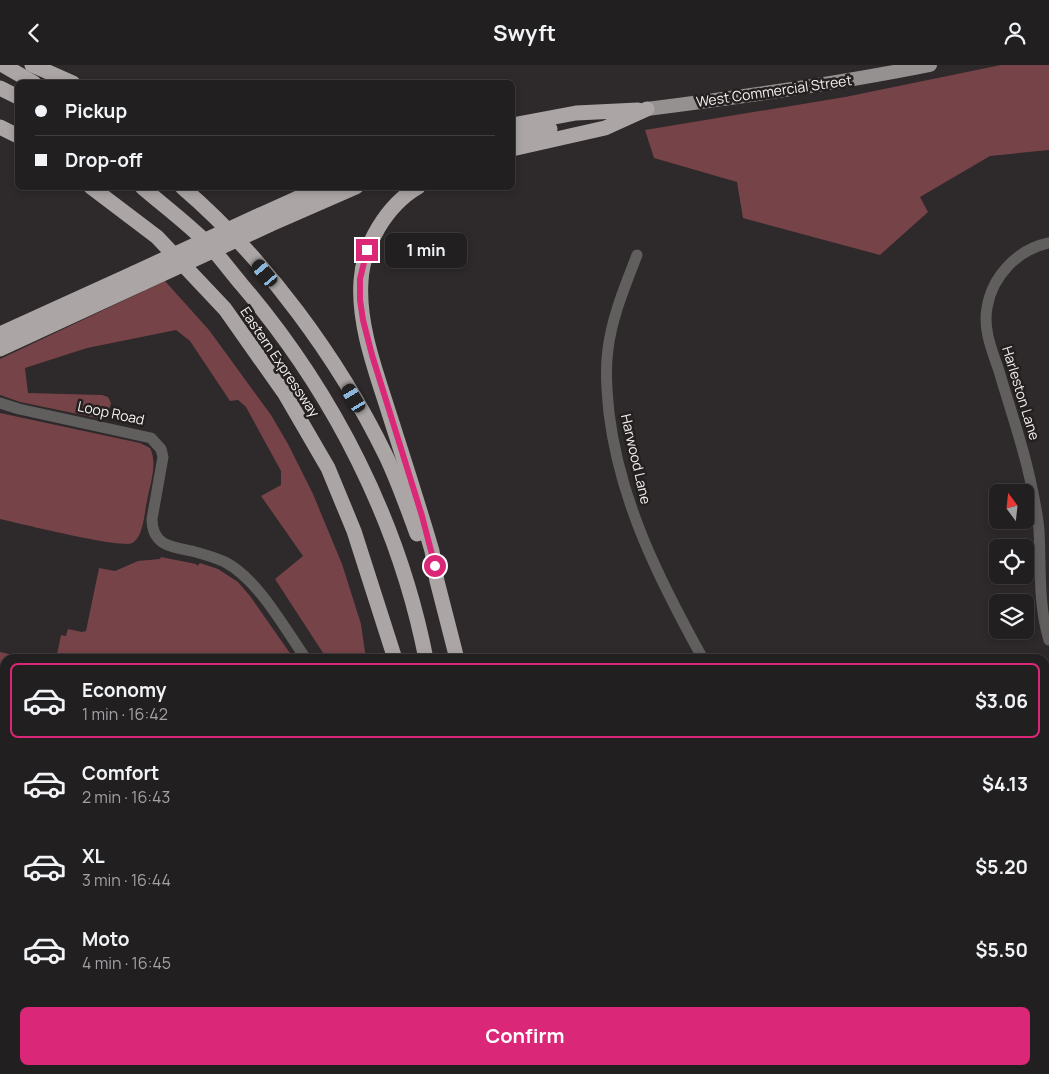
<!DOCTYPE html>
<html lang="en">
<head>
<meta charset="utf-8">
<style>
  :root { --surface:#221f20; --page:#2a2729; --text:#f1f3f6; --muted:#a2a2a5; --line:#3f3d3e; --accent:#db2777 }
  body { margin:0; font-family:Manrope,sans-serif; background:var(--page); color:var(--text); height:100vh; display:flex; flex-direction:column; font-size:19px; white-space:nowrap }
  * { box-sizing:border-box; margin:0 }
  p { font-size:16px; color:var(--muted) }
  .icon { flex:none; width:28px; height:28px; fill:none; stroke:currentColor; stroke-width:2; stroke-linecap:round; stroke-linejoin:round }
  .map { position:relative; flex:1; overflow:hidden }
  .drawer { position:absolute; left:0px; top:589px; width:1050px; height:421px; display:flex; flex-direction:column; background:var(--surface); border-radius:15px 15px 0 0; box-shadow:0 2px 8px #0003,0 0 0 1px var(--line) }
  .drawer>* { flex:none }
  .hud { position:absolute; left:15px; top:15px; width:500px; height:110px; border-radius:8px; box-shadow:0 2px 8px #0003,0 0 0 1px var(--line); display:grid; align-content:center; height:110px; padding:0 20px; background:var(--surface) }
  .needle { width:32px; rotate:345deg }
  .fabs { position:absolute; left:989px; top:419px; display:grid; gap:10px }
  .fabs a { display:grid; place-items:center; width:45px; height:45px; border-radius:8px; background:var(--surface); box-shadow:0 2px 8px #0003,0 0 0 1px var(--line); font-size:25px }
  .end { position:absolute; width:22px; height:22px; margin:-11px; border:6px solid #db2777; background:#fff; box-shadow:0 0 0 2px #fff }
  .from { border-radius:50% }
  .bubble { position:absolute; height:35px; border-radius:8px; background:var(--surface); box-shadow:0 2px 8px #0003,0 0 0 1px var(--line); font-size:16px; font-weight:700; line-height:35px; text-align:center }
  .car { position:absolute; width:15px; height:30px; margin:-15px -8px; border-radius:6px; box-shadow:0 0 4px 1px #0007; background:linear-gradient(#222 24%,#8ab4d8 0 40%,#222 0 76%,#8ab4d8 0 86%,#222 0) }
  .hud b { display:flex; align-items:center; gap:18px; height:48px; font-size:19px }
  .hud b+b { border-top:1px solid var(--line) }
  .hud i { width:12px; height:12px; background:var(--text) }
  ul { padding:9px 0 0; list-style:none }
  li { display:flex; align-items:center; gap:15px; height:75px; margin:0 10px 8px; padding:0 10px; border:2px solid transparent; border-radius:8px }
  li div { flex:1 }
  li b { display:block; font-size:19px }
  li em { font-style:normal; font-weight:700 }
  li.on { border-color:var(--accent) }
  li>.icon { width:45px; height:45px; stroke-width:1.5 }
  .cta { display:flex; gap:10px; margin-top:auto; padding:10px 20px }
  .cta a { flex:1; height:58px; border-radius:8px; background:var(--accent); color:#fff; font-size:20px; font-weight:700; line-height:58px; text-align:center }
  header { display:flex; justify-content:space-between; align-items:center; height:65px; padding:0 20px; background:var(--surface); font-size:22px; font-weight:700 }
  .map>svg:first-child { display:block }
</style>
</head>
<body>
<header><svg class="icon" aria-label="back" viewBox="0 0 24 24"><path d="M15 5l-7 7 7 7"/></svg>Swyft<svg class="icon" aria-label="person" viewBox="0 0 24 24"><circle cx="12" cy="8" r="4"/><path d="M4 21q1-7 8-7t8 7"/></svg></header>
<div class="map">
<svg width="1049" height="1009" viewBox="0 0 1049 1009">
  <rect width="100%" height="100%" fill="#2e292a"/>
  <g fill="#764348">
    <polygon points="1001,0 1049,0 1049,85 990,91 920,132 928,147 880,190 743,153 737,117 654,93 645,65 845,32"/>
    <path d="M165,216l44,49 62,85 17,29 25,50 29,70 19,60 5,35h-39l-52,-80 28,-23 -42,-60 20,-11v-14l-35,-64 -8,-7 -8,1 -40,-60 -14,-11 -89,18 -62,20 3,25 74,2 6,2 3,6c-2,9 -5,12 -14,15l-77,-16 -20,-7v-36z"/>
    <path d="M0,348l140,30 10,5c8,16 0,36 -3,53 -3,12 -3,36 -15,42 -10,6 -114,-20 -132,-24z"/>
    <polygon points="161,492 196,499 197,501 200,498 218,504 238,517 250,531 294,594 56,594 61,570 66,571 68,564 82,567 86,566 99,503 115,506 138,496 160,494"/>
    <polygon points="0,587 23,592 22,594 5,594 5,748 0,747"/>
    <polygon points="1045,949 1049,949 1049,1009 871,1009 871,1005 1045,1005"/>
    <polygon points="344,1005 407,1005 408,1009 344,1009"/>
  </g>
  <g fill="none" stroke-linecap="round" stroke-linejoin="round">
    <g stroke="#615e5e" stroke-width="11">
      <path d="M1049,178c-31,6 -57,33 -62,65 -4,22 5,42 12,63 9,31 20,63 28,95 5,21 10,42 12,64 2,36 -1,75 10,110"/>
      <path d="M637,190c-12,31 -25,62 -29,94 -3,21 -1,43 1,64 11,90 51,168 94,246"/>
      <path d="M0,338l19,6 132,29 10,11 2,8 -11,62c0,26 19,28 40,32 11,3 22,6 33,11 33,17 60,67 81,97"/>
      <polyline points="198,1009 199,1005"/>
      <polyline points="867,1009 867,1005"/>
    </g>
    <path stroke="#969191" stroke-width="14" d="M647,44c95,-12 189,-25 283,-44"/>
    <g stroke="#aba5a5" stroke-width="15">
      <polyline points="3,0 34,18"/>
      <polyline points="32,0 73,18"/>
      <polyline points="0,23 18,32"/>
      <polyline points="512,60 576,48 638,45"/>
      <polyline points="0,62 18,71"/>
      <polyline points="512,72 550,64"/>
      <polyline points="512,84 605,63 647,44"/>
      <polyline points="91,122 157,172 225,244 285,329 328,403 354,466 395,594"/>
      <path d="M142,122c22,19 46,37 66,57 12,13 23,28 34,41 91,107 157,236 184,374"/>
      <path d="M182,122c82,70 157,172 204,269 12,25 21,51 31,78"/>
      <path d="M418,122c-31,18 -55,58 -57,94 -3,43 14,88 27,129 15,47 30,93 44,141l5,30 20,78"/>
      <polyline points="260,150 322,122"/>
      <polyline points="269,160 356,122"/>
      <polyline points="0,269 134,208"/>
      <polyline points="0,284 143,218"/>
      <polyline points="460,1005 461,1009"/>
      <polyline points="490,1005 491,1009"/>
      <polyline points="536,1005 537,1009"/>
    </g>
    <g stroke="#aba5a5" stroke-width="15">
      <polyline points="134,208 260,150"/>
      <polyline points="143,218 269,160"/>
    </g>
  </g>
  <g fill="none" stroke-linecap="round" stroke-linejoin="round">
    <polyline stroke="#db2777" stroke-width="6" points="367,185 360,214 360,235 363,255 372,290 422,451 435,501"/>
  </g>
  <g text-anchor="middle" stroke-width="5" stroke-linejoin="round" paint-order="stroke">
    <g font-size="14" fill="#f5f1f1" stroke="#252020">
      <text transform="translate(774 26) rotate(-8)" y="5">West Commercial Street</text>
      <text transform="translate(280 297) rotate(56)" y="5">Eastern Expressway</text>
      <text transform="translate(1021 328) rotate(73)" y="5">Harleston Lane</text>
      <text transform="translate(111 348) rotate(12)" y="5">Loop Road</text>
      <text transform="translate(636 394) rotate(77)" y="5">Harwood Lane</text>
    </g>
  </g>
</svg>
<div class="fabs">
<a><svg class="needle" viewBox="-14 -14 28 28"><path d="M0-13l5 13h-10z" fill="#e53935"/><path d="M0 13l5-13h-10z" fill="#a2a2a5"/></svg></a>
<a><svg class="icon" aria-label="locate" viewBox="0 0 24 24"><circle cx="12" cy="12" r="6"/><path d="M12 2v4M12 18v4M2 12h4M18 12h4"/></svg></a>
<a><svg class="icon" aria-label="layers" viewBox="0 0 24 24"><path d="M12 4l9 5-9 5-9-5zM3 14l9 5 9-5"/></svg></a>
</div>
<i class="end from" style="left:435px;top:501px"></i>
<i class="end" style="left:367px;top:185px"></i>
<div class="bubble" style="left:385px;top:168px;width:82px">1 min</div>
<i class="car" style="left:265px;top:208px;rotate:320deg"></i>
<i class="car" style="left:354px;top:333px;rotate:329deg"></i>
<div class="hud">
<b><i class="from"></i>Pickup</b>
<b><i></i>Drop-off</b>
</div>
<section class="drawer">
<ul>
<li class="on"><svg class="icon" aria-label="car" viewBox="0 0 24 24"><path d="M5 17H2v-5l4-1 3-4h7l3 4 3 1v5h-3M9 17h6M6 11h13"/><circle cx="7" cy="17" r="2"/><circle cx="17" cy="17" r="2"/></svg><div><b>Economy</b><p>1 min · 16:42</p></div><em>$3.06</em></li>
<li><svg class="icon" aria-label="car" viewBox="0 0 24 24"><path d="M5 17H2v-5l4-1 3-4h7l3 4 3 1v5h-3M9 17h6M6 11h13"/><circle cx="7" cy="17" r="2"/><circle cx="17" cy="17" r="2"/></svg><div><b>Comfort</b><p>2 min · 16:43</p></div><em>$4.13</em></li>
<li><svg class="icon" aria-label="car" viewBox="0 0 24 24"><path d="M5 17H2v-5l4-1 3-4h7l3 4 3 1v5h-3M9 17h6M6 11h13"/><circle cx="7" cy="17" r="2"/><circle cx="17" cy="17" r="2"/></svg><div><b>XL</b><p>3 min · 16:44</p></div><em>$5.20</em></li>
<li><svg class="icon" aria-label="car" viewBox="0 0 24 24"><path d="M5 17H2v-5l4-1 3-4h7l3 4 3 1v5h-3M9 17h6M6 11h13"/><circle cx="7" cy="17" r="2"/><circle cx="17" cy="17" r="2"/></svg><div><b>Moto</b><p>4 min · 16:45</p></div><em>$5.50</em></li>
</ul>
<div class="cta"><a>Confirm</a></div>
</section>
</div>
</body>
</html>
